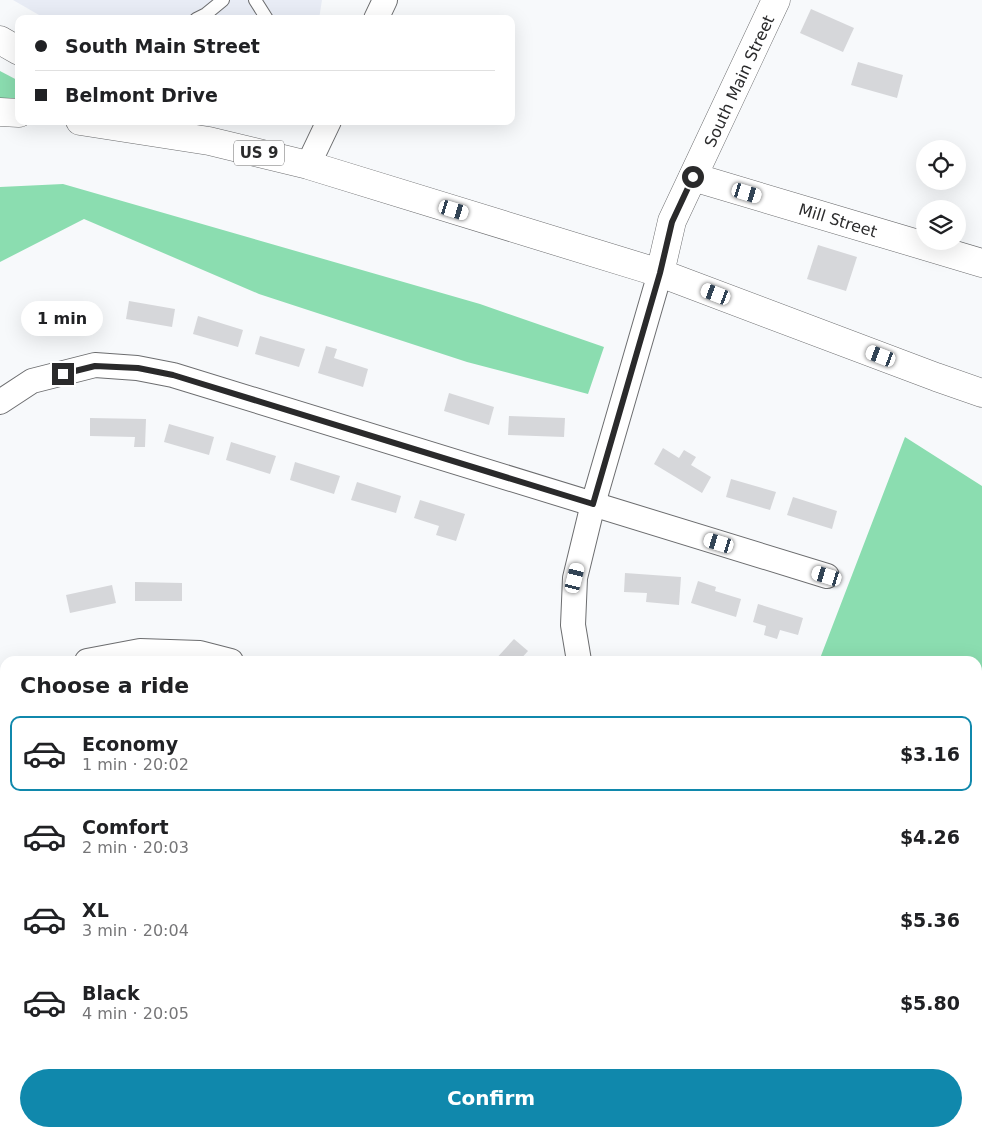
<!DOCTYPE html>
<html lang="en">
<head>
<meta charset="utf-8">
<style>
  :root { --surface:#fff; --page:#f2f2f2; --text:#202124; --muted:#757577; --line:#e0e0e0; --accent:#1088ac }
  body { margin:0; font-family:"DejaVu Sans",sans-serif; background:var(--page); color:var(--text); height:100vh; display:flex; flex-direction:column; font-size:19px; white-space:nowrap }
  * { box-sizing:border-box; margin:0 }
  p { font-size:16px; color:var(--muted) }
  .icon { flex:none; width:28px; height:28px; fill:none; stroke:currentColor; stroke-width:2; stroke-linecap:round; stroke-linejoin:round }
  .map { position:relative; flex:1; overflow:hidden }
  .drawer { position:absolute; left:0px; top:656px; width:982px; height:481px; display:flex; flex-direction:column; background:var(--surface); border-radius:15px 15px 0 0; box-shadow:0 5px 20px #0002 }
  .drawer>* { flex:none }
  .guide { position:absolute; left:15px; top:15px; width:500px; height:110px; border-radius:10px; box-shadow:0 5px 20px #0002; display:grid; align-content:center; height:110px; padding:0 20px; background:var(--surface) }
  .tools { position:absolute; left:916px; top:140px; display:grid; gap:10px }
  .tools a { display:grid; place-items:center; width:50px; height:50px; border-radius:50%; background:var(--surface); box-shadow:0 5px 20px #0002; font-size:25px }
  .end { position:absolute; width:22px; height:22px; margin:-11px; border:6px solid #2a2a2b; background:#fff; box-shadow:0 0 0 2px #fff }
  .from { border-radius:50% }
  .bubble { position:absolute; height:35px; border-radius:18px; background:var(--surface); box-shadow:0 5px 20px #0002; font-size:16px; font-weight:700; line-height:35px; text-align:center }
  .car { position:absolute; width:15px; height:30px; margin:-15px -8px; border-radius:6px; box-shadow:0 0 4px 1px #0007; background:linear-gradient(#fff 24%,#345 0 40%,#fff 0 76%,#345 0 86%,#fff 0) }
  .guide b { display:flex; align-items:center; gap:18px; height:48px; font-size:19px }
  .guide b+b { border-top:1px solid var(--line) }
  .guide i { width:12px; height:12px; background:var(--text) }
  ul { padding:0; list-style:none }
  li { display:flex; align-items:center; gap:15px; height:75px; margin:0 10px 8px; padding:0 10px; border:2px solid transparent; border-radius:10px }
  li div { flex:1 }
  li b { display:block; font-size:19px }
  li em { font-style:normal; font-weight:700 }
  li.current { border-color:var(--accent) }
  li>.icon { width:45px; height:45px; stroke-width:1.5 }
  h2 { padding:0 20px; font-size:22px; line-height:60px }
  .button { display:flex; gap:10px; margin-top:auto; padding:10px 20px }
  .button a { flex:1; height:58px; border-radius:30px; background:var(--accent); color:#fff; font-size:20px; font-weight:700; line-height:58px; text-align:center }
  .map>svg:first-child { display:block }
</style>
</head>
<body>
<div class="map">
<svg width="982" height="1137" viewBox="0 0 982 1137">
  <rect width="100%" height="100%" fill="#f7f9fb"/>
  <polygon fill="#e8ecf5" points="13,0 322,0 319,19 46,19"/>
  <g fill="#8bddb0">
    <polygon points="0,71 19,81 19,101 0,98"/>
    <polygon points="63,184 480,304 604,347 588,394 467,362 259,294 84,219 0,262 0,187"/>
    <polygon points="905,437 982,486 982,1137 554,1137 559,1132 978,1132 978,661 819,661"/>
  </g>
  <g fill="#d6d7da">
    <polygon points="811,9 854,28 843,52 800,33"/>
    <polygon points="858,62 903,75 897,98 851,85"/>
    <polygon points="818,245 857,257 846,291 807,279"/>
    <polygon points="129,301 175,309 172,327 126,319"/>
    <polygon points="198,316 243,330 238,347 193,334"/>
    <polygon points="260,336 305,349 299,367 255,354"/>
    <polygon points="326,346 337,349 334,358 368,369 363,387 318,373"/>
    <polygon points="449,393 494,407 489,425 444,411"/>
    <polygon points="509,416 565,418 564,437 508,435"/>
    <polygon points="90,418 146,419 145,447 134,447 135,437 90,436"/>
    <polygon points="169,424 214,437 209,455 164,442"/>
    <polygon points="231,442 276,456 270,474 226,460"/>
    <polygon points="663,448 679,458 684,450 696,457 691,465 711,477 702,493 654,464"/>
    <polygon points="295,462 340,476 334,494 290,480"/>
    <polygon points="731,479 776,492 770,510 726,497"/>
    <polygon points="357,482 401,496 396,513 351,500"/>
    <polygon points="793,497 837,511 832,529 787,515"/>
    <polygon points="420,500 465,514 456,541 436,535 439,526 414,518"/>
    <polygon points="625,573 681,577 679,605 646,602 647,593 624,592"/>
    <polygon points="698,581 716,587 715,591 741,599 736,617 691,603"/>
    <polygon points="135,582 182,583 182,601 135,601"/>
    <polygon points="112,585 116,603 70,613 66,595"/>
    <polygon points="758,604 803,618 798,635 780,630 777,639 764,635 766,626 753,622"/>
    <polygon points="514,639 528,651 519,661 494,661"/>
    <polygon points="5,894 5,920 0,922 0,896"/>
    <polygon points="5,1018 5,1041 0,1043 0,1020"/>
  </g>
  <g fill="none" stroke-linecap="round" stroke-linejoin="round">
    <g stroke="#6c6d6f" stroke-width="14">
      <g id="service">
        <polyline points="255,0 267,19"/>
        <polyline points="196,19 206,14 223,0"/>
      </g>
    </g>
    <g stroke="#6c6d6f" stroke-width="26">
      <g id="minor">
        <polyline points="376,19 385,0"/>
        <polyline points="308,165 329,121"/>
        <polyline points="0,402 32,381 95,365 137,368 173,375 827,576"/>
        <polyline points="87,661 140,651 200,653 231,661"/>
        <polyline points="579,661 573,625 575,578 593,504 660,273"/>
        <polyline points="0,692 5,690"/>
        <polyline points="0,973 5,971"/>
        <polyline points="520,1132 522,1137"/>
        <polyline points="282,1137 292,1132"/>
      </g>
    </g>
    <g stroke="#6c6d6f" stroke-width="29">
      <g id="tertiary">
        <polyline points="693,177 982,263"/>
        <polyline points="660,273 672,221 776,0"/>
      </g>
    </g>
    <g stroke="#6c6d6f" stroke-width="29">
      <g id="trunk">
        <polyline points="0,40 19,51"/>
        <polyline points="0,112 19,113"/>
        <polyline points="80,121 209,141 308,165 660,273 936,377 982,393"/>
      </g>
    </g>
    <use href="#service" stroke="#fff" stroke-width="12"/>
    <use href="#minor" stroke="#fff" stroke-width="24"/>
    <use href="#tertiary" stroke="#fff" stroke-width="28"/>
    <use href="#trunk" stroke="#fff" stroke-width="28"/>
  </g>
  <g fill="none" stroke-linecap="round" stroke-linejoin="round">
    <polyline stroke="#2a2a2b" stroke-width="6" points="63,374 95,366 138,368 173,375 593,504 660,273 672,222 693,177"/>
  </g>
  <g text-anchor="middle" stroke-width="4" stroke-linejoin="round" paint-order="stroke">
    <rect fill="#fff" stroke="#6a6a6b" stroke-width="1" x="234" y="140.5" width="50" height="25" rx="4"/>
    <g font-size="15" font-weight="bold" fill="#2a2a2b">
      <text x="259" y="158">US 9</text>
    </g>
    <g font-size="16" fill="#2a2a2b" stroke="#fff">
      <text transform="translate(739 81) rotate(-65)" y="6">South Main Street</text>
      <text transform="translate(838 220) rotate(17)" y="6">Mill Street</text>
    </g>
  </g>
</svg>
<div class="tools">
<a><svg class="icon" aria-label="locate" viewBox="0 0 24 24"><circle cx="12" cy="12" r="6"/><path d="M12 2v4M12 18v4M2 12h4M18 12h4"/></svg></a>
<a><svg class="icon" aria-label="layers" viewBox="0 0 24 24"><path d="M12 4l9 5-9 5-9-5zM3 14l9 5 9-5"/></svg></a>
</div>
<i class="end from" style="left:693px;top:177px"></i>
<i class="end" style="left:63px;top:374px"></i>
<div class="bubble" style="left:21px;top:301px;width:82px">1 min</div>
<i class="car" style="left:747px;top:193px;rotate:107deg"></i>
<i class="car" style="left:454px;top:210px;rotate:107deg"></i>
<i class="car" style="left:716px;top:294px;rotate:291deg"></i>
<i class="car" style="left:881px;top:356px;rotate:291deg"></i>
<i class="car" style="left:719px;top:543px;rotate:287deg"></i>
<i class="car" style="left:827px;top:576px;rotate:287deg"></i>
<i class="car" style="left:575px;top:578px;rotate:14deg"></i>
<div class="guide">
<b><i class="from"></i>South Main Street</b>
<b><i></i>Belmont Drive</b>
</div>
<section class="drawer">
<h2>Choose a ride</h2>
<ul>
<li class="current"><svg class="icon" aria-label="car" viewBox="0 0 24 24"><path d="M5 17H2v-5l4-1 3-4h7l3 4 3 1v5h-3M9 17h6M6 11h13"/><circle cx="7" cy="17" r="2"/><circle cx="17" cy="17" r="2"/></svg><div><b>Economy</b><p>1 min · 20:02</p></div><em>$3.16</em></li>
<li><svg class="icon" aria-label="car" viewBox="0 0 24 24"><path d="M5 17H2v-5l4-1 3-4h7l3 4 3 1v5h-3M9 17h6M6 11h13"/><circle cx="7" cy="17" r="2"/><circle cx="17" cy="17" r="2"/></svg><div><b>Comfort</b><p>2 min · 20:03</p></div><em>$4.26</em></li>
<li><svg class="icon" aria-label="car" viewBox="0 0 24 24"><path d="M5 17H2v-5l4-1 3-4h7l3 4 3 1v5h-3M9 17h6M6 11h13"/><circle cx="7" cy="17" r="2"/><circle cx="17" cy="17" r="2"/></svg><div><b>XL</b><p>3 min · 20:04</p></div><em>$5.36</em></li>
<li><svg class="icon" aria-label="car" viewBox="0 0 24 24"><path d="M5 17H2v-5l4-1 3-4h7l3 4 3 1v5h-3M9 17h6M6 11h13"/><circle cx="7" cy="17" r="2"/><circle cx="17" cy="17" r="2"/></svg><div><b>Black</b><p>4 min · 20:05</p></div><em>$5.80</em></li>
</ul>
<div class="button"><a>Confirm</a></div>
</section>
</div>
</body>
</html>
